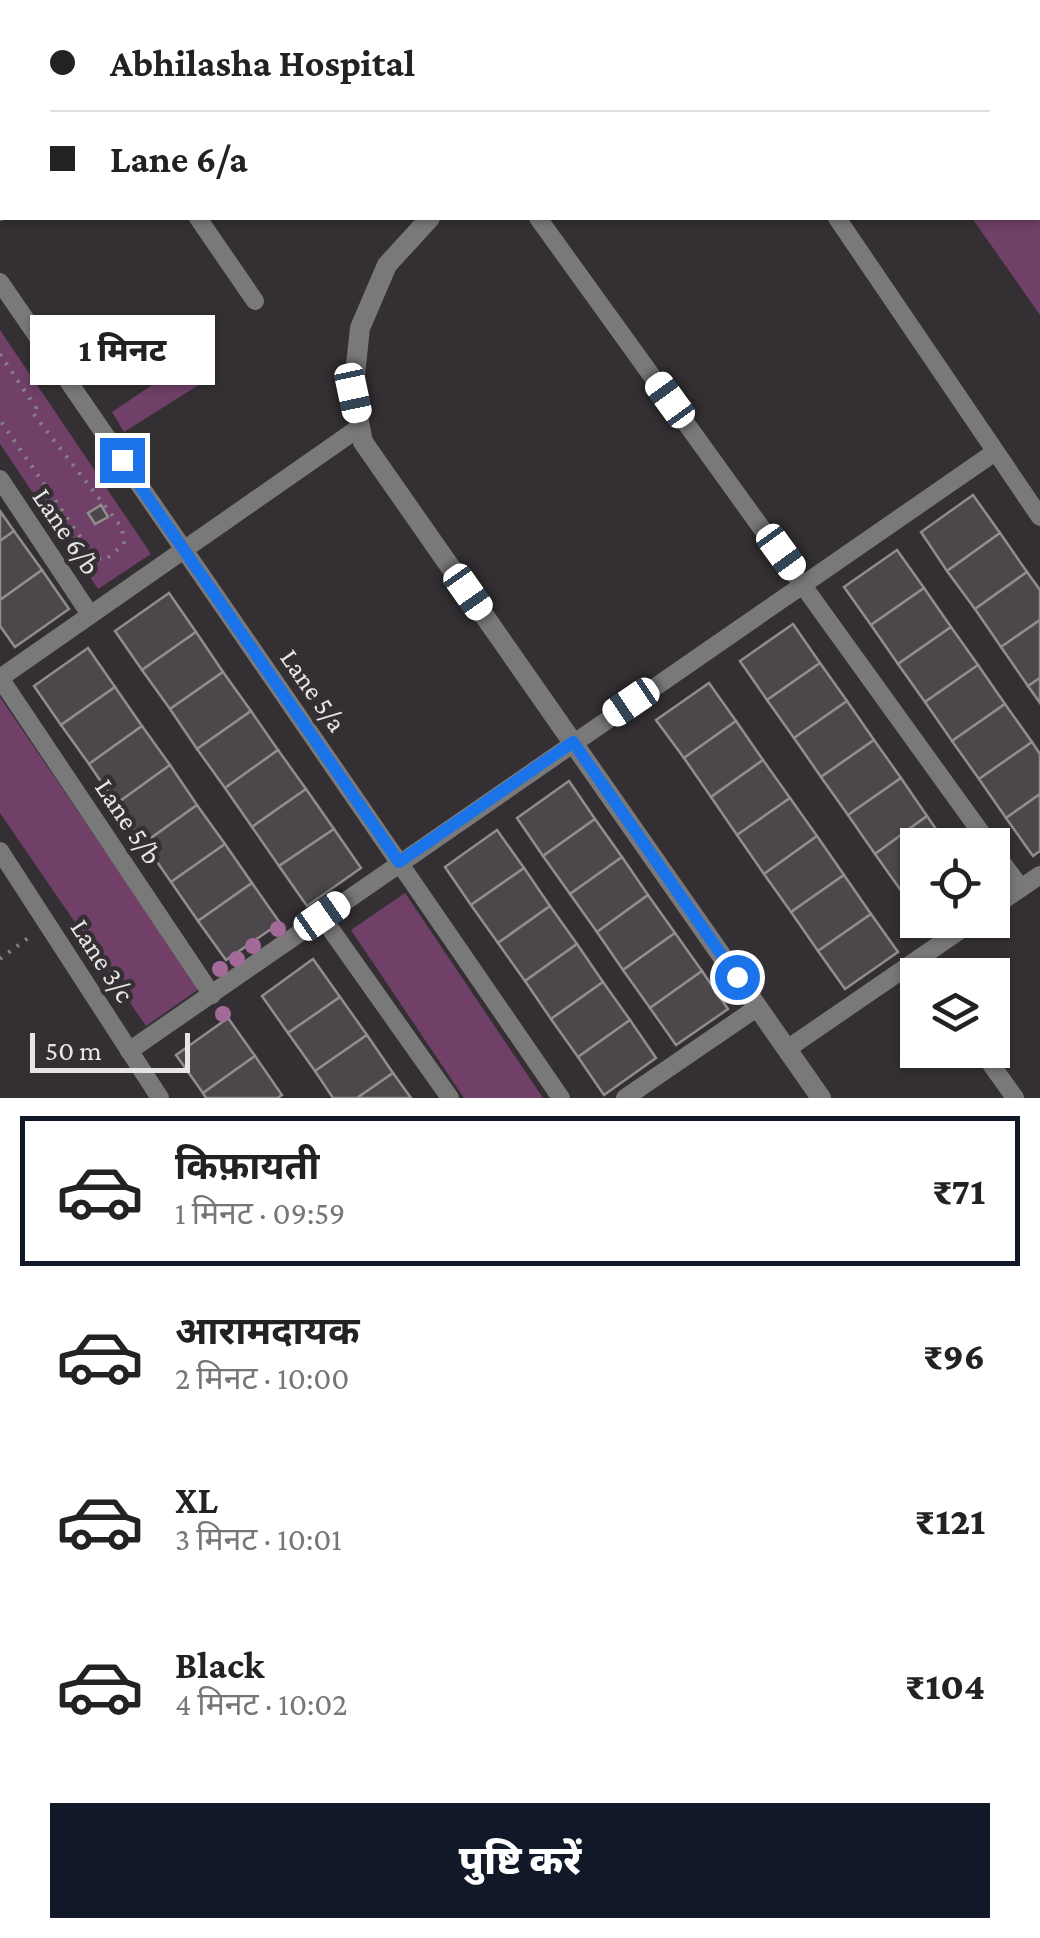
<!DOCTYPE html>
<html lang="hi">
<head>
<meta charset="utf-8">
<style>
  :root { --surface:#fff; --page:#f2f2f2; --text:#222; --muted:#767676; --line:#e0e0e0; --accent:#111827 }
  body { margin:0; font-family:"Crimson Pro","Noto Sans Devanagari",serif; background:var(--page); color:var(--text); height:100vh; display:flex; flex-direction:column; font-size:38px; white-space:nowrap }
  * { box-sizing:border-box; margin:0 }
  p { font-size:32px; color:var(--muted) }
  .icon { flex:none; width:55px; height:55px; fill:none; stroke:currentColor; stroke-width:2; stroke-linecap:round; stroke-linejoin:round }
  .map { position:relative; height:1098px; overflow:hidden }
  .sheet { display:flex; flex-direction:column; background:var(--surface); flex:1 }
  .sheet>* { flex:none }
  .guide { position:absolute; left:0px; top:0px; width:1040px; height:220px; box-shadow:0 2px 8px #0004; display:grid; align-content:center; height:220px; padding:0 50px; background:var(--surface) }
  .fabs { position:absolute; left:900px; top:828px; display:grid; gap:20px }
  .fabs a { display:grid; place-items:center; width:110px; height:110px; border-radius:0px; background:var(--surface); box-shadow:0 2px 8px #0004; font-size:50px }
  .scale { position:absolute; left:30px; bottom:25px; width:160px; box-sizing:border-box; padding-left:10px; border:5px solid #e8e5e7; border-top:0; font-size:28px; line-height:35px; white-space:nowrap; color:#e8e5e7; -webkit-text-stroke:8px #332f32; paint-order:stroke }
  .end { position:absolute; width:45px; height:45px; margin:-22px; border:12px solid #1a73e8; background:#fff; box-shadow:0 0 0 5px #fff }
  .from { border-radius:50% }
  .bubble { position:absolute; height:70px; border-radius:0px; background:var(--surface); box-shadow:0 2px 8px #0004; font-size:32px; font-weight:800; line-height:70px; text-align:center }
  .car { position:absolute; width:30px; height:60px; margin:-30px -15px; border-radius:12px; box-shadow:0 0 8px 2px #0007; background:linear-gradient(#fff 24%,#345 0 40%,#fff 0 76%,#345 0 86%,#fff 0) }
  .guide b { display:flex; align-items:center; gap:35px; height:95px; font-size:38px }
  .guide b+b { border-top:2px solid var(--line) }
  .guide i { width:25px; height:25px; background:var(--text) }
  ul { padding:18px 0 0; list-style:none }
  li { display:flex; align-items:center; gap:30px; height:150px; margin:0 20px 15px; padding:0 30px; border:5px solid transparent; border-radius:0px }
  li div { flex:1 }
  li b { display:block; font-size:38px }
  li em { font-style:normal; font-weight:800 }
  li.active { border-color:var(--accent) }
  li>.icon { width:90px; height:90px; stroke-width:1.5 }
  .primary-button { display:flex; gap:20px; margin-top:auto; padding:20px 50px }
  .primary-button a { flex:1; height:115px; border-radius:0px; background:var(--accent); color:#fff; font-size:40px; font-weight:800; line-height:115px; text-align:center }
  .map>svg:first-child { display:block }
</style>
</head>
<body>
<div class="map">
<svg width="1040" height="1098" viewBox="0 0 1040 1098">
  <rect width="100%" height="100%" fill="#332f32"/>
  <g fill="#704068">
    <polygon points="88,0 278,0 85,2"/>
    <polygon points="839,0 1040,0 1040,315 972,218 1038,218 1038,2 835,2"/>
    <polygon points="0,330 151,554 98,589 0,444"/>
    <polygon points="198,354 213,376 124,432 112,412"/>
    <polygon points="0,697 199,989 146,1026 0,813"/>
    <polygon points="405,893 543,1098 464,1098 351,930"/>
  </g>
  <g fill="#4b474a" stroke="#908c8f" stroke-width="2.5">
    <polygon points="973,495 1000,533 947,571 921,532"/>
    <polygon points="101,505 108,517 95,524 88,513"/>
    <polygon points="0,511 14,531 0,541"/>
    <polygon points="14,531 42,570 0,600 0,541"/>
    <polygon points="1000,533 1027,572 975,609 947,571"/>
    <polygon points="897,550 924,588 871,625 844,587"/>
    <polygon points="42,570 69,609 15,647 0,626 0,600"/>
    <polygon points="1027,572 1040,590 1040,620 1001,647 975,609"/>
    <polygon points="924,588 951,627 898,664 871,625"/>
    <polygon points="169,593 196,632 142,670 115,631"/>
    <polygon points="1040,620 1040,678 1028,686 1001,647"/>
    <polygon points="793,624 820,663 767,700 740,661"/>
    <polygon points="951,627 978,665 925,702 898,664"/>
    <polygon points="196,632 223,672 170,709 142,670"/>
    <polygon points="88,648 115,687 61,725 34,686"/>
    <polygon points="820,663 847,701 794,738 767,700"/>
    <polygon points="978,665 1005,704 952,741 925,702"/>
    <polygon points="223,672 251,711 197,749 170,709"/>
    <polygon points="1040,678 1040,703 1028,686"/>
    <polygon points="709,683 736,721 684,758 656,720"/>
    <polygon points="115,687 142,726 89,764 61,725"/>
    <polygon points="847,701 874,740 821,777 794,738"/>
    <polygon points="1005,704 1032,742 979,779 952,741"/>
    <polygon points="251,711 278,750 225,788 197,749"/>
    <polygon points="736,721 763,760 711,797 684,758"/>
    <polygon points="142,726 170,765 116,804 89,764"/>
    <polygon points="874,740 901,778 848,815 821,777"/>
    <polygon points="1032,742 1040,754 1040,794 1006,818 979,779"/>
    <polygon points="278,750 306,789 252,827 225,788"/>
    <polygon points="763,760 790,798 737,835 711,797"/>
    <polygon points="170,765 197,805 144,843 116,804"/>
    <polygon points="901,778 927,816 875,854 848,815"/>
    <polygon points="569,781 595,819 543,856 517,818"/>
    <polygon points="306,789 334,829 279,866 252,827"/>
    <polygon points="1040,794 1040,851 1033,856 1006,818"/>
    <polygon points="790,798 817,836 764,874 737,835"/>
    <polygon points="197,805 225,844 171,882 144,843"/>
    <polygon points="927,816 947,845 918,845 918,881 902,892 875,854"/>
    <polygon points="595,819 622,857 570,894 543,856"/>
    <polygon points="334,829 361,868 307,906 279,866"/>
    <polygon points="497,830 524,868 471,905 445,867"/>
    <polygon points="817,836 844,875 791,912 764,874"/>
    <polygon points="225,844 252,883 198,921 171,882"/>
    <polygon points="622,857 648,895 597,932 570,894"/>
    <polygon points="524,868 550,906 498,943 471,905"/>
    <polygon points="844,875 871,914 818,951 791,912"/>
    <polygon points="918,881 918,915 902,892"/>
    <polygon points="252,883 280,923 226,960 198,921"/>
    <polygon points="648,895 675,933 623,970 597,932"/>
    <polygon points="550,906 577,944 525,981 498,943"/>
    <polygon points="871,914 898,952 845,989 818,951"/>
    <polygon points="921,920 944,920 929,931"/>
    <polygon points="675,933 702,971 650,1008 623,970"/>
    <polygon points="577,944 603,982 551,1019 525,981"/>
    <polygon points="313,959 340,997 288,1033 262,996"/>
    <polygon points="702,971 728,1009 676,1045 650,1008"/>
    <polygon points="603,982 630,1020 578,1057 551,1019"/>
    <polygon points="340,997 367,1035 315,1071 288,1033"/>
    <polygon points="228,1018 255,1056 203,1093 176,1055"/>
    <polygon points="630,1020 656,1058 604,1095 578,1057"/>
    <polygon points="367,1035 393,1073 357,1098 333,1098 315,1071"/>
    <polygon points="255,1056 282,1095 277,1098 206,1098 203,1093"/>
    <polygon points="393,1073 411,1098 357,1098"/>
  </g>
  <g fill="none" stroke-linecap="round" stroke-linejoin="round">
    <g stroke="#858184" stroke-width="4" stroke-dasharray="2.5 8" stroke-linecap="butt">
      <polyline points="0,354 36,408 32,412 122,528 124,544 105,560 94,557 0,420"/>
      <polyline points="0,959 32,935"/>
    </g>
    <g stroke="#7a797a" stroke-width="18">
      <polyline points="333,0 334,2"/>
      <polyline points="59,2 63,0"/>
      <polyline points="302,2 306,0"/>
      <polyline points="0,212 2,211"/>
      <polyline points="198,218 255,301"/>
      <polyline points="538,218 990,845"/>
      <polyline points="837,218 1040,517"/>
      <polyline points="0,282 561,1098"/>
      <polyline points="0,479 89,613"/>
      <polyline points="0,678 360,427"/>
      <polyline points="0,678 212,995"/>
      <polyline points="992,849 1021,888"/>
      <polyline points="0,851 160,1098"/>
      <polyline points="992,908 1040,875"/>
      <polyline points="322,917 450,1098"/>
      <polyline points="787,1049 975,920"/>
      <polyline points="981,1050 1015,1098"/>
      <polyline points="129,1051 995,452"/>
      <polyline points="625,1098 758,1007"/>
    </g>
    <g stroke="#7a797a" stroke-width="20">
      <polyline points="742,2 746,0"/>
      <polyline points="430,218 387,265 360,328 353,393 363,442 821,1098"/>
    </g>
  </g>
  <g fill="#a36998">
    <circle cx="278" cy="929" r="8"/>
    <circle cx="253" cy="946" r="8"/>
    <circle cx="237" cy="959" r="8"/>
    <circle cx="220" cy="969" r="8"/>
    <circle cx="223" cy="1014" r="8"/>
  </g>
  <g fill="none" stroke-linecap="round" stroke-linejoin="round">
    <polyline stroke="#1a73e8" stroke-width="12" points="122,460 399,862 573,742 737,977"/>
  </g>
  <g text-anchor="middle" stroke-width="9" stroke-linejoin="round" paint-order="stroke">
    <g font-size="28" fill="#e8e5e7" stroke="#332f32">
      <text transform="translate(67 531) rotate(56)" y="10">Lane 6/b</text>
      <text transform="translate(314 690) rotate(55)" y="10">Lane 5/a</text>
      <text transform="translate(129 821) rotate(56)" y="10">Lane 5/b</text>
      <text transform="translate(103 960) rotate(57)" y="10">Lane 3/c</text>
    </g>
  </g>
</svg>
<div class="fabs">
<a><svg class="icon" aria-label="locate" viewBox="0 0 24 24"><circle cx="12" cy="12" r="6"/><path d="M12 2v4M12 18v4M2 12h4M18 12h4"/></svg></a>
<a><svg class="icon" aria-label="layers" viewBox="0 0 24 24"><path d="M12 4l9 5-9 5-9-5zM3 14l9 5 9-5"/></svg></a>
</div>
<div class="scale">50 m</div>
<i class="end from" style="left:737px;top:977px"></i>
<i class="end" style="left:122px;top:460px"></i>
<div class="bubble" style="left:30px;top:315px;width:185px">1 मिनट</div>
<i class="car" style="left:353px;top:393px;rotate:168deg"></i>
<i class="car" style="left:670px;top:400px;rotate:324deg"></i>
<i class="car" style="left:781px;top:552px;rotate:144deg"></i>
<i class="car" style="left:468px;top:592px;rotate:145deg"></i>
<i class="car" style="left:631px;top:702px;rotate:236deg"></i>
<i class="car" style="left:322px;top:916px;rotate:55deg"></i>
<div class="guide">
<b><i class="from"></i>Abhilasha Hospital</b>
<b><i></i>Lane 6/a</b>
</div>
</div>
<section class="sheet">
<ul>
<li class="active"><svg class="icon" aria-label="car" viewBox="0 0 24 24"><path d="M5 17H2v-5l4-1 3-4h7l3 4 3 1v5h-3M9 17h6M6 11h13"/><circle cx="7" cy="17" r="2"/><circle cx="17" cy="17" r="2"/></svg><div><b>किफ़ायती</b><p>1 मिनट · 09:59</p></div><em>₹71</em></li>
<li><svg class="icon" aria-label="car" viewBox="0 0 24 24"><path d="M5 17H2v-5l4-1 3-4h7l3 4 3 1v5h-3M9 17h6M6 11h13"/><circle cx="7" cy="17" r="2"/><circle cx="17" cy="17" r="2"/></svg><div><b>आरामदायक</b><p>2 मिनट · 10:00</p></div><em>₹96</em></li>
<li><svg class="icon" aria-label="car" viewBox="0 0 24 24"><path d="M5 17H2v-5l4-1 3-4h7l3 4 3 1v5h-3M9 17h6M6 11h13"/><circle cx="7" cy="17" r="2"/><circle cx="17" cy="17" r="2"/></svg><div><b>XL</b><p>3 मिनट · 10:01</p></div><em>₹121</em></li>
<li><svg class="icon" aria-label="car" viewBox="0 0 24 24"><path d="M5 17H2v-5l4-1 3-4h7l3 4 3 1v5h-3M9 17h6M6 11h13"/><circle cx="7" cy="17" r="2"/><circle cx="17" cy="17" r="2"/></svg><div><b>Black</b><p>4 मिनट · 10:02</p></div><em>₹104</em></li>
</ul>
<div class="primary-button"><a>पुष्टि करें</a></div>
</section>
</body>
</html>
